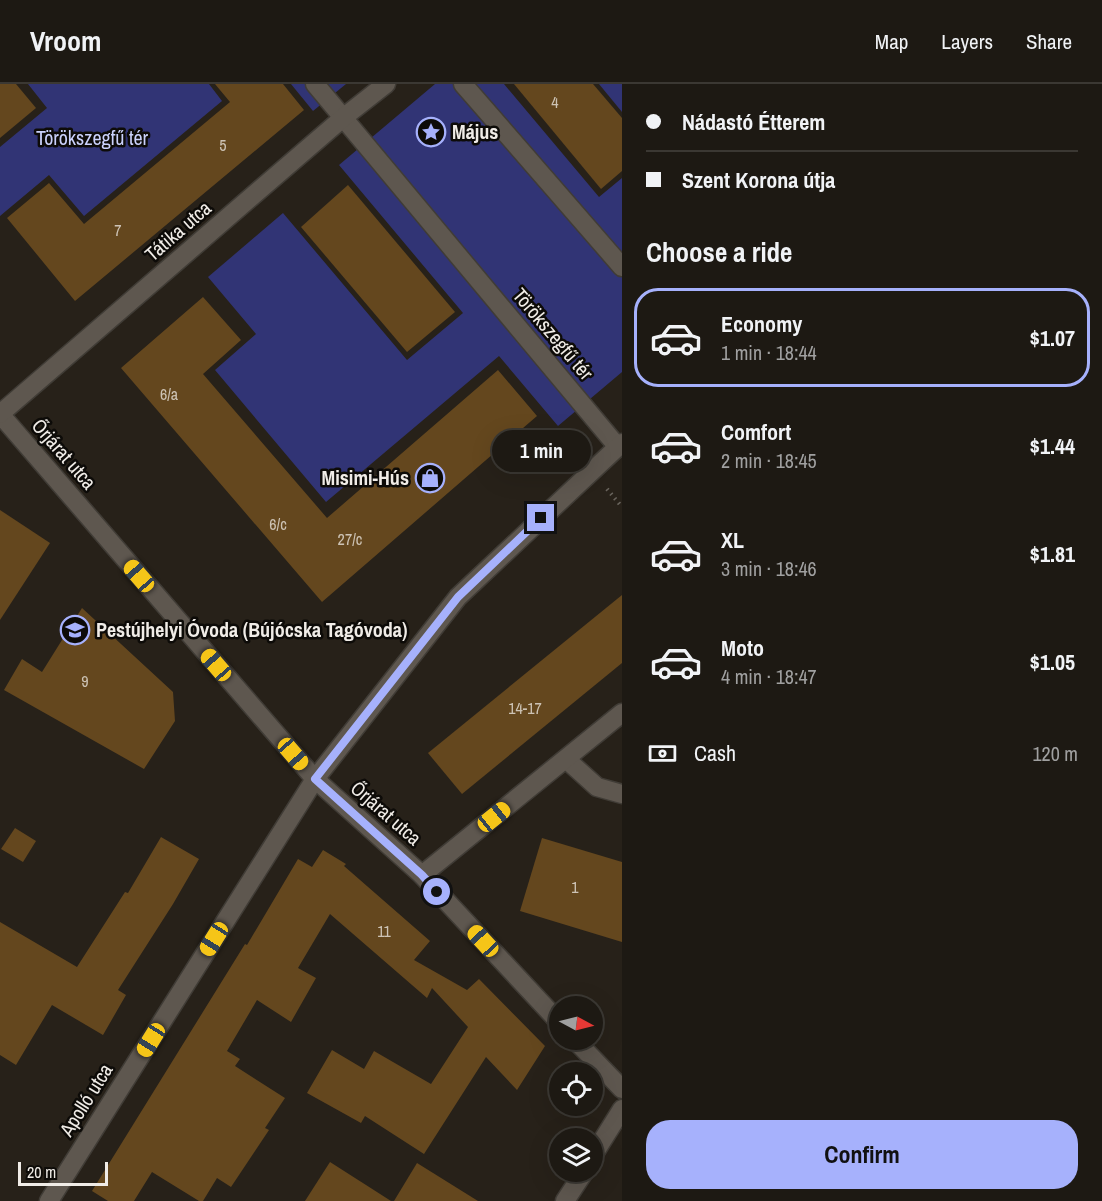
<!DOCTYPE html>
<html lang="en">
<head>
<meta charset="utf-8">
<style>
  :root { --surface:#1d1913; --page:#25221c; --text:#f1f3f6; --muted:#a0a0a0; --line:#3b3833; --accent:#a6b1fc }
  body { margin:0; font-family:"Archivo Narrow",sans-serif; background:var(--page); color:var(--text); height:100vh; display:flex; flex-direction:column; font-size:22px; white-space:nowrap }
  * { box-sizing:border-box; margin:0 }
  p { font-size:20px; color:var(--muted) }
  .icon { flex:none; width:33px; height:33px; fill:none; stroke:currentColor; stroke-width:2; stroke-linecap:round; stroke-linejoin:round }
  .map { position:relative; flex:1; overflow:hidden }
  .panel { display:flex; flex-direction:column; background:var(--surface); width:480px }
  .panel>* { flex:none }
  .banner { display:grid; align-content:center; height:132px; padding:0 24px; background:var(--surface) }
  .needle { width:39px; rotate:97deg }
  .controls { position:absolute; left:549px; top:912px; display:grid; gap:12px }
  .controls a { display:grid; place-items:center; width:54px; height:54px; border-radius:50%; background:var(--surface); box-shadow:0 6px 24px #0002,0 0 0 2px var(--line); font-size:30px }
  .scale { position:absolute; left:18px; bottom:15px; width:90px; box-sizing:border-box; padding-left:6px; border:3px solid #f0ece7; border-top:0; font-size:16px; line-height:21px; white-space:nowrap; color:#f0ece7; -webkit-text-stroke:4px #0d0b08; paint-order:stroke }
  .end { position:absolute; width:27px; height:27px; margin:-14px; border:8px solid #a6b1fc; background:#111; box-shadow:0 0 0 3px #111 }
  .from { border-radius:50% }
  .bubble { position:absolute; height:42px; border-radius:21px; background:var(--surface); box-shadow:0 6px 24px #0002,0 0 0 2px var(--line); font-size:20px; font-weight:800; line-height:42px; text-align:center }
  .car { position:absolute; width:18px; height:36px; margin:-18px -9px; border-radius:8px; box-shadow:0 0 4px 2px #0007; background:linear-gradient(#f5c518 24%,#345 0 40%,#f5c518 0 76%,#345 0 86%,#f5c518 0) }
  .banner b { display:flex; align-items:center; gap:21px; height:57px; font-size:22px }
  .banner b+b { border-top:2px solid var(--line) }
  .banner i { width:15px; height:15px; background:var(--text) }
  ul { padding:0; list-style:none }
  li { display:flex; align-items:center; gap:18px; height:99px; margin:0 12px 9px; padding:0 12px; border:3px solid transparent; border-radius:24px }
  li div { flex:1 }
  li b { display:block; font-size:22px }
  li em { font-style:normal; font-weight:800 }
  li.selected { border-color:var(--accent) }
  li>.icon { width:54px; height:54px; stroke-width:1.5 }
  h2 { padding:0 24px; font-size:27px; line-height:72px }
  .pay { display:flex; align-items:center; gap:15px; height:66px; padding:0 24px; font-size:22px }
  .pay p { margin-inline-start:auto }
  .cta { display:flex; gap:12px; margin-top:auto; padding:12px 24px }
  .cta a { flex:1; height:69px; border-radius:24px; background:var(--accent); color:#111; font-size:24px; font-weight:800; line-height:69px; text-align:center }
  header { display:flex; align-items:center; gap:36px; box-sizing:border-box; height:84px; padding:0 30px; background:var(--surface); border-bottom:2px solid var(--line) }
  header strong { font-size:28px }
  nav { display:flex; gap:33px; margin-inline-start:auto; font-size:21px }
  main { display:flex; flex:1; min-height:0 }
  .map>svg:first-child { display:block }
</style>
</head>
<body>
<header>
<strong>Vroom</strong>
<nav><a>Map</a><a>Layers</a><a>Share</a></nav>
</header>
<main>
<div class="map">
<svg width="622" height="1117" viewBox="0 0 622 1117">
  <rect width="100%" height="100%" fill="#272119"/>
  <g fill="#313475">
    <polygon points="28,0 209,0 222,17 84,132 49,91 0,132 0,63 47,24"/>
    <polygon points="291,0 346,0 313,27"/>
    <polygon points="435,0 504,0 599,113 622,94 622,288 558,342 499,272 326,418 215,286 256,250 208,193 283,129 407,276 463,229 339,81"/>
    <polygon points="599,0 622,0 622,28"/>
  </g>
  <g fill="#64471e">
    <polygon points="0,0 16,0 36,24 0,54"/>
    <polygon points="215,0 283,0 304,26 75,217 7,134 49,99 84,140 230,18"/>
    <polygon points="514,0 593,0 622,34 622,87 601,105"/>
    <polygon points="348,101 455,228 407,268 301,143"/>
    <polygon points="203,213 241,256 203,290 327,434 498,286 537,332 322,518 121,284"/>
    <polygon points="0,426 50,459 0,536"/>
    <polygon points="622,511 622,579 462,710 428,669"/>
    <polygon points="82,524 173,608 175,637 144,685 4,606 22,575 42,588"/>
    <polygon points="15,744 36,757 23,778 1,765"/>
    <polygon points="161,753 199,775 173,820 118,906 126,911 103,951 52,921 16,981 0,971 0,838 77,883 125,808 128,809"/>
    <polygon points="542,754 622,778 622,858 520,827"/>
    <polygon points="323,766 346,780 344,782 430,857 414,876 467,906 479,895 545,962 517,1006 486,973 424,1070 365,1032 361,1039 307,1009 332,966 364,985 374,967 431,1000 468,943 432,904 427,914 330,830 298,884 316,894 291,938 257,916 227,967 240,975 235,982 285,1014 265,1044 269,1046 231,1103 217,1094 203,1117 199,1117 152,1088 134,1117 108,1117 92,1107 245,860 247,861 298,775 312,783"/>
    <polygon points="330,1078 391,1117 305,1117"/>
    <polygon points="417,1079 478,1117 394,1117"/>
  </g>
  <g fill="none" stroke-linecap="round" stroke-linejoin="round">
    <g stroke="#403c36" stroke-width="21">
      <g id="street">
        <polyline points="315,0 617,362"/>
        <polyline points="463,0 622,183"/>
        <polyline points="0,330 315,695 422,791 560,939"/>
        <polyline points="0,330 344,33 386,0"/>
        <polyline points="566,675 597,703 622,710"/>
        <polyline points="422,791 622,629"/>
        <polyline points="575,956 622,1005"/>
        <polyline points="592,1073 622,1025"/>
        <polyline points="565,1117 584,1088"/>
      </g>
    </g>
    <g stroke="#403c36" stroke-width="21">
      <polyline id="secondary" points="49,1117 315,695 458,513 622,359"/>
    </g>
    <polyline stroke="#69645d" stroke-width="4" stroke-dasharray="1.5 4.5" stroke-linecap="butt" points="607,405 622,423"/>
    <use href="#street" stroke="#5e574f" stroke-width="18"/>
    <use href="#secondary" stroke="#5e574f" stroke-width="18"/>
  </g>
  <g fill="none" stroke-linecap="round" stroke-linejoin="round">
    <polyline stroke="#a6b1fc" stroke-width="8" points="437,808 422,791 315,695 458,513 541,434"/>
  </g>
  <defs>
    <g id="sight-ring" transform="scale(1.5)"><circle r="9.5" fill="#0d0b08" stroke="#a6b1fc" stroke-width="1.5"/><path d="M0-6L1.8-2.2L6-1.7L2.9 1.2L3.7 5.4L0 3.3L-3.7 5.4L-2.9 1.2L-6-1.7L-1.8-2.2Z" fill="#a6b1fc"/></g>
    <g id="shop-ring" transform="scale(1.5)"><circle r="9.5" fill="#0d0b08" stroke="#a6b1fc" stroke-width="1.5"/><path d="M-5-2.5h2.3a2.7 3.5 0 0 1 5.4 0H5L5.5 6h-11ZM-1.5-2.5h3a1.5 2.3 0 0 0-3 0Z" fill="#a6b1fc"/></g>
    <g id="school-ring" transform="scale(1.5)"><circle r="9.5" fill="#0d0b08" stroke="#a6b1fc" stroke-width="1.5"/><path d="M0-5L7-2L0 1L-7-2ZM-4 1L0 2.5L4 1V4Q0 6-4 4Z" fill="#a6b1fc"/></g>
  </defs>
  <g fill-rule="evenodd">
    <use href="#sight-ring" x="431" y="48"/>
    <use href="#shop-ring" x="430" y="394"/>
    <use href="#school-ring" x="75" y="546"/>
  </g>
  <g text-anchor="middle" stroke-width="5" stroke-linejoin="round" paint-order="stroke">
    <g font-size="16" fill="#cdc3b5">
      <text x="555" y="24">4</text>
      <text x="223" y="67">5</text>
      <text x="118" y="152">7</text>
      <text x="169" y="316">6/a</text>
      <text x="278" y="446">6/c</text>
      <text x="350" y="461">27/c</text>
      <text x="85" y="603">9</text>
      <text x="525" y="630">14-17</text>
      <text x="575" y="809">1</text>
      <text x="384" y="853">11</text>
    </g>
    <g font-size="20" font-weight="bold" fill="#f0ece7" stroke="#0d0b08" text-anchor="start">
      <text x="452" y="55">Május</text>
      <text x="409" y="401" text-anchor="end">Misimi-Hús</text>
      <text x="96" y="553">Pestújhelyi Óvoda (Bújócska Tagóvoda)</text>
    </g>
    <g font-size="20" fill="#cbd2fc" stroke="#0d0b08">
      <text x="92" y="61">Törökszegfű tér</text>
    </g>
    <g font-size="20" fill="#f0ece7" stroke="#0d0b08">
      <text transform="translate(178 147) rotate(-41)" y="7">Tátika utca</text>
      <text transform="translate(553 250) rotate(50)" y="7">Törökszegfű tér</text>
      <text transform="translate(64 370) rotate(49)" y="7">Őrjárat utca</text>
      <text transform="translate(386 729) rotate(41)" y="7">Őrjárat utca</text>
      <text transform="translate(86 1016) rotate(-58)" y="7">Apolló utca</text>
    </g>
  </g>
</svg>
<div class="controls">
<a><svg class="needle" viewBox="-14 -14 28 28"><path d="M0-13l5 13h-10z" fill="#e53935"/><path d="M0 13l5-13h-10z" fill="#a0a0a0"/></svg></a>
<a><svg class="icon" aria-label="locate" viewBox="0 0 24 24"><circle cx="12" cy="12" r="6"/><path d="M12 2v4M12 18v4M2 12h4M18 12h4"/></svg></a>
<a><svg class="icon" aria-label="layers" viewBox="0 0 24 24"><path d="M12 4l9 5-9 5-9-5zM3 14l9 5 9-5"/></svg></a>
</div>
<div class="scale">20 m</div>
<i class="end from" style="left:437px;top:808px"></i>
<i class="end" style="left:541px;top:434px"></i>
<div class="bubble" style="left:492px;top:346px;width:99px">1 min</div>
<i class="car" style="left:139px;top:492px;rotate:319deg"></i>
<i class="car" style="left:216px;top:581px;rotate:319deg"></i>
<i class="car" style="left:293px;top:670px;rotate:139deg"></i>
<i class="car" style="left:494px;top:733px;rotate:51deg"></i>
<i class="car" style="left:214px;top:855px;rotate:212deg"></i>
<i class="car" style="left:483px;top:857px;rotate:317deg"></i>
<i class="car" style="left:151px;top:956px;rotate:212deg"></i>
</div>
<section class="panel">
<div class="banner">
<b><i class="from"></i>Nádastó Étterem</b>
<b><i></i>Szent Korona útja</b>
</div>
<h2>Choose a ride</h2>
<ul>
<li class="selected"><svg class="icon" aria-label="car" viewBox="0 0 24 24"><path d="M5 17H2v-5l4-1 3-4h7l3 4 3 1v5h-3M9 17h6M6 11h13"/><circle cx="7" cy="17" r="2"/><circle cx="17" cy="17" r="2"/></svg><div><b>Economy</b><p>1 min · 18:44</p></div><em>$1.07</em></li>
<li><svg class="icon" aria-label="car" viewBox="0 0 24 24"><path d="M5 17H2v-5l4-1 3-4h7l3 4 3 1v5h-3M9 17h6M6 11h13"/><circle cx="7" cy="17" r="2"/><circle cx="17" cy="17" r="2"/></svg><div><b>Comfort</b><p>2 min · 18:45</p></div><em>$1.44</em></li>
<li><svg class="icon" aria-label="car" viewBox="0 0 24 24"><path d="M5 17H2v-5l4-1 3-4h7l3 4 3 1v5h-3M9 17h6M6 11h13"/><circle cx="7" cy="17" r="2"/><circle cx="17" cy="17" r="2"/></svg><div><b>XL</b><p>3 min · 18:46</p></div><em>$1.81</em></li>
<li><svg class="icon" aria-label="car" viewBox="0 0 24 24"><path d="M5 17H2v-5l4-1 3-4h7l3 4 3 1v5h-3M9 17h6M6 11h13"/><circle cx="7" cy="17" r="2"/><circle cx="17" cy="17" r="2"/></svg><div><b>Moto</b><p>4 min · 18:47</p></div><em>$1.05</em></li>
</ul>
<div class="pay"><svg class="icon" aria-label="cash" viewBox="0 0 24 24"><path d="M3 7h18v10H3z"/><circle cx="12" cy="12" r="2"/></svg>Cash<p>120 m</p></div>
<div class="cta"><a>Confirm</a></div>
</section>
</main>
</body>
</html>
